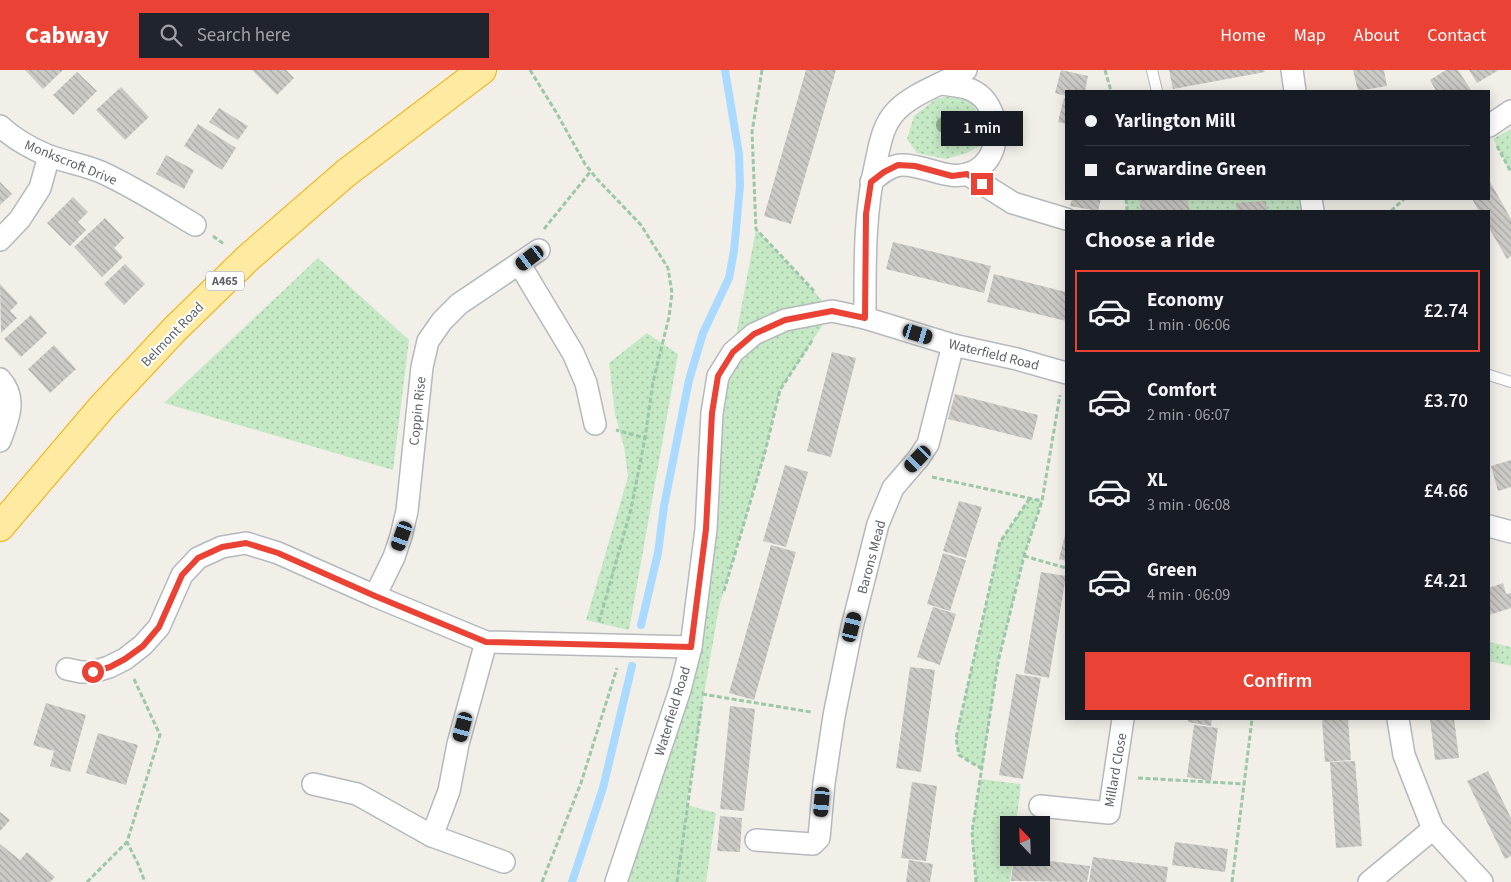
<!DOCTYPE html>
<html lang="en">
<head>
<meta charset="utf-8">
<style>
  :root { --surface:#171b24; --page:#20242c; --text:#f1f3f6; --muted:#9ea1a6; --line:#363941; --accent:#ea4335 }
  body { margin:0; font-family:"Source Sans 3",sans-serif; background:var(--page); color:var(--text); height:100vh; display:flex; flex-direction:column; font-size:19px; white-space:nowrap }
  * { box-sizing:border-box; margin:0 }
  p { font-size:16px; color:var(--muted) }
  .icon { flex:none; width:28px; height:28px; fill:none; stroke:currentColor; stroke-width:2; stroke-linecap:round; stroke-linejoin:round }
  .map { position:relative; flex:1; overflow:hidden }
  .drawer { position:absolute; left:1065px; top:140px; width:425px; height:510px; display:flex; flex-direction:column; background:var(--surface); border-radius:0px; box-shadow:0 2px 12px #0003 }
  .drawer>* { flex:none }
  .top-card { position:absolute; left:1065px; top:20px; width:425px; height:110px; border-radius:0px; box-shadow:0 2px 12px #0003; display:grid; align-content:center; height:110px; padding:0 20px; background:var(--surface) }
  .needle { width:32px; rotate:337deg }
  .tools { position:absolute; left:1000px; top:746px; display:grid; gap:10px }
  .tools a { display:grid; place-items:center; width:50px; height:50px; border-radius:0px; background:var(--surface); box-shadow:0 2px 12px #0003; font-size:25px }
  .end { position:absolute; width:22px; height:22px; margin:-11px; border:6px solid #ea4335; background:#fff; box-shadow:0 0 0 2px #fff }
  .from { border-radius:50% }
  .bubble { position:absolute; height:35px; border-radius:0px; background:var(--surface); box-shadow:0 2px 12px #0003; font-size:16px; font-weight:600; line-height:35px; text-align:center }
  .car { position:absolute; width:15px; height:30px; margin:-15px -8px; border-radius:6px; box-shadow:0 0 4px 1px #0007; background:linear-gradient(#222 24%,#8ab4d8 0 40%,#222 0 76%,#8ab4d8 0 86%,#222 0) }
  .top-card b { display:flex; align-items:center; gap:18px; height:48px; font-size:19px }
  .top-card b+b { border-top:1px solid var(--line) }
  .top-card i { width:12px; height:12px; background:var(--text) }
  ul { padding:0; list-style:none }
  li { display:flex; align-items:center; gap:15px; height:82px; margin:0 10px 8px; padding:0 10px; border:2px solid transparent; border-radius:0px }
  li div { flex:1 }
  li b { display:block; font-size:19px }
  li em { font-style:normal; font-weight:600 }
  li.current { border-color:var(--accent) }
  li>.icon { width:45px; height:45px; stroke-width:1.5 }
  h2 { padding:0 20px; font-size:22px; line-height:60px }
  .primary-button { display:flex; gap:10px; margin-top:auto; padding:10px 20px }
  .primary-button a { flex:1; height:58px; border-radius:0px; background:var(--accent); color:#fff; font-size:20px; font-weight:600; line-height:58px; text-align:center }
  header { display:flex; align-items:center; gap:30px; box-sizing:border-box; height:70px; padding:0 25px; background:var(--accent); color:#fff }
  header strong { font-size:24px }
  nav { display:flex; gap:28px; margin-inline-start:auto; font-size:18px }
  .search { width:350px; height:45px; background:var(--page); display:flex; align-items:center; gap:12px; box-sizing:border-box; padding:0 18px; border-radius:0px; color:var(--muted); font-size:19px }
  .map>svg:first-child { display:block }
</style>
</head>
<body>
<header>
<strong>Cabway</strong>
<div class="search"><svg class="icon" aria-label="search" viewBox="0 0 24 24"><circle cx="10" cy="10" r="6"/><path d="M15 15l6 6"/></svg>Search here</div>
<nav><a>Home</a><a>Map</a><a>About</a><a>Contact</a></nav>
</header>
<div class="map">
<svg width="1511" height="812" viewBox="0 0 1511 812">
  <defs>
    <pattern id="grass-dots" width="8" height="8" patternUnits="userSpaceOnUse" patternTransform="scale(1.25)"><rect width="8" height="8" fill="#c5e8c5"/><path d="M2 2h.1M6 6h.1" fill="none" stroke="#a3c0a4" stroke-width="1.8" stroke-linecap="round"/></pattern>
    <pattern id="building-back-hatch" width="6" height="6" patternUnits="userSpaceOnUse" patternTransform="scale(1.25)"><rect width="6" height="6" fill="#cccac5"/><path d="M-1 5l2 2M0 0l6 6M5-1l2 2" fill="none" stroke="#a9a8a4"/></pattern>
  </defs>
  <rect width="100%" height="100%" fill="#f1efe8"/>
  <g fill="url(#grass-dots)">
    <polygon points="956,25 973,34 985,58 983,74 967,83 946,89 917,83 907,69 914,46 936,29"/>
    <polygon points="1511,59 1511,102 1493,69"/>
    <polygon points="1126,129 1310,129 1312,141 1127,141"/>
    <polygon points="756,159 832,241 780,320 765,382 719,537 704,624 687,735 716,743 706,812 616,812 680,620 718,306 733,282"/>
    <polygon points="318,188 409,270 393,400 164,333"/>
    <polygon points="647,263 678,284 629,560 586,550 628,407 624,377 615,344 609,293"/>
    <polygon points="1030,428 1042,431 1024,486 998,592 982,699 959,685 956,668 1000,472"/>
    <polygon points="1489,572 1511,577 1511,596 1489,591"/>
    <polygon points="980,709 1021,714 1016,755 1009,755 1009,788 1013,788 1010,812 976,812 972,762"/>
  </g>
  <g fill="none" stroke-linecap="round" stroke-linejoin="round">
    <g stroke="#aadaff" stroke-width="8">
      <polyline points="641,555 658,483 664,436 689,310 703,263 729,208 734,181 740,116 739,84 725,0"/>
      <polyline points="572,812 603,718 632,596"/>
    </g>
  </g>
  <g fill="url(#building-back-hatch)">
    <polygon points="25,0 63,0 43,19"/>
    <polygon points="252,0 286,0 294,8 277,25"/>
    <polygon points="806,0 836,0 791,154 764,146"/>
    <polygon points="1061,0 1088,6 1085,21 1066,21 1066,26 1055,23"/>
    <polygon points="1169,0 1264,0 1265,2 1173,19"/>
    <polygon points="1353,0 1384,0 1387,16 1358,21"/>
    <polygon points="1446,0 1458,0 1471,20 1469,21 1436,21 1430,10"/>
    <polygon points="1469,0 1499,0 1477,13"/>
    <polygon points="77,2 97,21 73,45 53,25"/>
    <polygon points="121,17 149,47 125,70 96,40"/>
    <polygon points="1064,28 1066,29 1066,54 1058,52"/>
    <polygon points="219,38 248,56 238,70 209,52"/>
    <polygon points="198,54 236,78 222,100 184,76"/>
    <polygon points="166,85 194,100 184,119 156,104"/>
    <polygon points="1489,110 1511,149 1511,186 1507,189 1489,158 1489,141 1479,141 1472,129 1489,129"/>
    <polygon points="0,112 12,124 0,135"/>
    <polygon points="73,127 88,142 78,152 86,160 70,176 47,153"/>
    <polygon points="1072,129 1101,129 1098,141 1070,136"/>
    <polygon points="1139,129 1187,129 1190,141 1141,141"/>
    <polygon points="1266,131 1267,141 1237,141 1236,133"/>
    <polygon points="105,148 124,168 114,178 123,187 102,207 74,177"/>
    <polygon points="893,172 991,196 984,223 886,199"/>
    <polygon points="125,194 145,214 124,235 104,214"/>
    <polygon points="994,204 1066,222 1066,251 987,232"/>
    <polygon points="0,214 18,233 10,241 17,248 1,263"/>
    <polygon points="31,245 47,263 21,287 4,269"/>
    <polygon points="54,275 76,299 50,323 28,299"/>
    <polygon points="832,282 856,288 831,387 807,381"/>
    <polygon points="955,324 1038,345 1032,370 948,349"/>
    <polygon points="1511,390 1511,417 1498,421 1491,396"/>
    <polygon points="785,395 808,402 786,477 763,471"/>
    <polygon points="959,431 982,437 966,488 943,481"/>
    <polygon points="1066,461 1066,491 1059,489"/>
    <polygon points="771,475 796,482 754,630 729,623"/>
    <polygon points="943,483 966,490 950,541 927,534"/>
    <polygon points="1041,502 1066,506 1049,608 1024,603"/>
    <polygon points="1503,513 1506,524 1511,523 1511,538 1489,545 1489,518"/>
    <polygon points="933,537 956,544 940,595 917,587"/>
    <polygon points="910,597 935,600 921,702 896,698"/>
    <polygon points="1016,604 1041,608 1023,709 999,705"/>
    <polygon points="46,633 86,645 70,702 50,696 54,681 33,675"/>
    <polygon points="730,636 755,639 744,741 720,739"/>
    <polygon points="1188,649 1212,649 1211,656 1188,652"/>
    <polygon points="1322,649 1348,649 1351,690 1325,692"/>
    <polygon points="1430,649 1454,649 1459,688 1435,690"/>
    <polygon points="1194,655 1218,658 1211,711 1187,707"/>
    <polygon points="98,663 138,675 126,715 86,703"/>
    <polygon points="1355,691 1362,776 1336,778 1330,692"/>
    <polygon points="1488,701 1511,748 1511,786 1505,789 1467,711"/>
    <polygon points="912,712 937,716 926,791 901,788"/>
    <polygon points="0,742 10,750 0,761"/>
    <polygon points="720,746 742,748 740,782 717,781"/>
    <polygon points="1175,772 1228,779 1225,802 1172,795"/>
    <polygon points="0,774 20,790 27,782 55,807 50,812 0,812"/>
    <polygon points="1093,787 1168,797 1166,812 1089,812"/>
    <polygon points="1014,788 1026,788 1090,796 1087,812 1011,811"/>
    <polygon points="909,790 933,794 930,812 906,812"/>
  </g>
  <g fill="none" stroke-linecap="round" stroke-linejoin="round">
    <g stroke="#b5b8bc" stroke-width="12">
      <g id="service">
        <polyline points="1152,0 1157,21"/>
        <polyline points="1489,305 1511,312"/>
      </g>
    </g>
    <g stroke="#b5b8bc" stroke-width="24">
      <g id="minor">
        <polyline points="1292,0 1295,21"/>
        <path d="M0,56c14,13 32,23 49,30 17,6 36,9 52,16 33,15 64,35 94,53"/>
        <polyline points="1489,56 1511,41"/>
        <polyline points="967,104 1013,133 1066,149"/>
        <path d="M871,112c8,-7 18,-16 30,-17 26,-1 48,19 74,6 12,-7 18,-17 20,-30 3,-14 -2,-32 -12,-43 -12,-12 -26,-12 -42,-14"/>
        <polyline points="1311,129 1313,141"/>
        <polyline points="0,170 20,149 40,118 49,86"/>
        <polyline points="520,195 573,283 586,313 595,354"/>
        <path d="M865,248c0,-53 -1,-105 11,-156 4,-19 7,-38 21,-52 20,-19 47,-26 69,-40"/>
        <path d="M0,309c18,20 8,40 0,62"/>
        <polyline points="1489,456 1511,462"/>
        <polyline points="375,526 394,487 401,466 407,441 422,297 428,271 442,251 459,234 539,180"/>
        <polyline points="67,599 81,602 93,602 109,597 125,589 143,575 159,557 182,505 198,488 222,477 246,473 278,483 375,526 486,572 691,577"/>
        <polyline points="1398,649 1404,685 1433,759 1482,812"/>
        <polyline points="313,714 357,724 432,766 504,792"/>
        <polyline points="1040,736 1109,743 1123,649"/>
        <polyline points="432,766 449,721 458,674 486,572"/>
        <polyline points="756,770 813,774 819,768 824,713 834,646 852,557 878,454 893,418 918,389 928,374 953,275"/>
        <polyline points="616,812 680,620 691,577 706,459 712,343 718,306 733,282 754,264 785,250 832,241 865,248 953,275 1017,289 1066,303"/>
        <polyline points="1369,812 1433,759"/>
      </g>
    </g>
    <g stroke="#f9ab00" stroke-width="30">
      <polyline id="trunk" points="0,457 101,338 175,259 248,188 346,103 482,0"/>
    </g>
    <g stroke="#9cc7a9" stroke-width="3" stroke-dasharray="5 2.5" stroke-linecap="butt">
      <polyline points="530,0 556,42 585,94 597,109 641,155 668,198 672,223 669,247 653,312 645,368 616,360"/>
      <polyline points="762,0 752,62 756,159 814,221"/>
      <polyline points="1105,0 1111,21"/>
      <polyline points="1497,76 1511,102"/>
      <polyline points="1126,129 1127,141"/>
      <polyline points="1391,141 1404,129"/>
      <polyline points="544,159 591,101"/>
      <polyline points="213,166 224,174"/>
      <polyline points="932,407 1042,431"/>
      <polyline points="1024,486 1066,498"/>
      <polyline points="724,521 765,382 780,320 813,269"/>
      <polyline points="599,552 631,439 645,368"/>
      <polyline points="134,609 160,665 127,772 138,794 145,812"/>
      <polyline points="702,624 811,642"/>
      <polyline points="982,699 959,685 956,668 1000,472 1030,428"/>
      <polyline points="1138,708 1245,714"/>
      <polyline points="87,812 127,772"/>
      <polyline points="542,812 581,713 617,598"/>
      <polyline points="677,812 702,632"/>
      <polyline points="976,812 972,762 998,592 1024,486 1042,431 1060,325"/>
      <polyline points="1232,812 1252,649"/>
    </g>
    <use href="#service" stroke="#fff" stroke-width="10"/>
    <use href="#minor" stroke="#fff" stroke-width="21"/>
    <use href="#trunk" stroke="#feeaa1" stroke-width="28"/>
  </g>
  <circle fill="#89b387" cx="944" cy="55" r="8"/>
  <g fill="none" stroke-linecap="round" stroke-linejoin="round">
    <polyline stroke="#ea4335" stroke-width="6" points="93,602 110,597 125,589 143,576 159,557 182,505 198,488 222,477 246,473 278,483 375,526 486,572 691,577 706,459 712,343 718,306 733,282 754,264 785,250 832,241 865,248 866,144 871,112 884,102 898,95 915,96 952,106 967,104 982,114"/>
  </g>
  <g text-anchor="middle" stroke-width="4" stroke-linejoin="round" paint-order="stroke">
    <rect fill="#fff" stroke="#8f9295" stroke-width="1" x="206" y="201.5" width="38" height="19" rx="4"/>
    <g font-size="12" font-weight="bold" fill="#5f6368">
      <text x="225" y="215">A465</text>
    </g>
    <g font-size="14" fill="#5f6368" stroke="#fff">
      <text transform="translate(71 92) rotate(22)" y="5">Monkscroft Drive</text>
      <text transform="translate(172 264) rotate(-46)" y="5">Belmont Road</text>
      <text transform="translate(994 284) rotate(14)" y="5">Waterfield Road</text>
      <text transform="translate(417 341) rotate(-84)" y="5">Coppin Rise</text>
      <text transform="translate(871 487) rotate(-75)" y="5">Barons Mead</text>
      <text transform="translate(672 641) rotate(-73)" y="5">Waterfield Road</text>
      <text transform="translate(1115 700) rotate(-80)" y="5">Millard Close</text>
    </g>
  </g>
</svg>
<div class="tools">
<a><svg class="needle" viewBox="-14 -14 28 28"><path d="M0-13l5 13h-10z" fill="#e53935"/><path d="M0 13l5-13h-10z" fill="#9ea1a6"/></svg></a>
</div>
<i class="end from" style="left:93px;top:602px"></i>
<i class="end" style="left:982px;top:114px"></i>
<div class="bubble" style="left:941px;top:41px;width:82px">1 min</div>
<i class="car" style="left:530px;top:188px;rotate:233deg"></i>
<i class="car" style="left:918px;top:264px;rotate:107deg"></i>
<i class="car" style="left:918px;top:389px;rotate:224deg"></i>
<i class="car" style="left:402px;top:466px;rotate:200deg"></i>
<i class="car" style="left:852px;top:557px;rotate:14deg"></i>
<i class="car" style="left:463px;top:657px;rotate:195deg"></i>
<i class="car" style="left:822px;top:732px;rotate:185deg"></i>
<div class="top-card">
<b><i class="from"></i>Yarlington Mill</b>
<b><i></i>Carwardine Green</b>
</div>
<section class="drawer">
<h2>Choose a ride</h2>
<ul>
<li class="current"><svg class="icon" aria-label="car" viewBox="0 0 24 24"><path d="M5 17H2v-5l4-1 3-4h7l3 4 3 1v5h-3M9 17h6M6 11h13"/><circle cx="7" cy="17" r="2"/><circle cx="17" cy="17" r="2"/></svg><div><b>Economy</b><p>1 min · 06:06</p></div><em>£2.74</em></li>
<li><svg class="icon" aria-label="car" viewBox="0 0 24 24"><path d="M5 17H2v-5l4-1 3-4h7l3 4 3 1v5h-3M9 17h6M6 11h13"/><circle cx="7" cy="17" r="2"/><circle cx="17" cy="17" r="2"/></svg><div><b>Comfort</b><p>2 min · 06:07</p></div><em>£3.70</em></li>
<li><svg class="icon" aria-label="car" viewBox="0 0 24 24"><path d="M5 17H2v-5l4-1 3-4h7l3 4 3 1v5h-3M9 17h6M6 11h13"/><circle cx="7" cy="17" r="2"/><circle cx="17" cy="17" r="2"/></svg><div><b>XL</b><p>3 min · 06:08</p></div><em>£4.66</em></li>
<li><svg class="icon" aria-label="car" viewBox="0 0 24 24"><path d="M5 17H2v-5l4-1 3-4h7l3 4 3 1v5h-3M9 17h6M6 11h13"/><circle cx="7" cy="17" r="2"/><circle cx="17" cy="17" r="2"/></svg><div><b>Green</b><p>4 min · 06:09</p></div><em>£4.21</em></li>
</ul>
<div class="primary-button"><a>Confirm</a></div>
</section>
</div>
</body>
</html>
